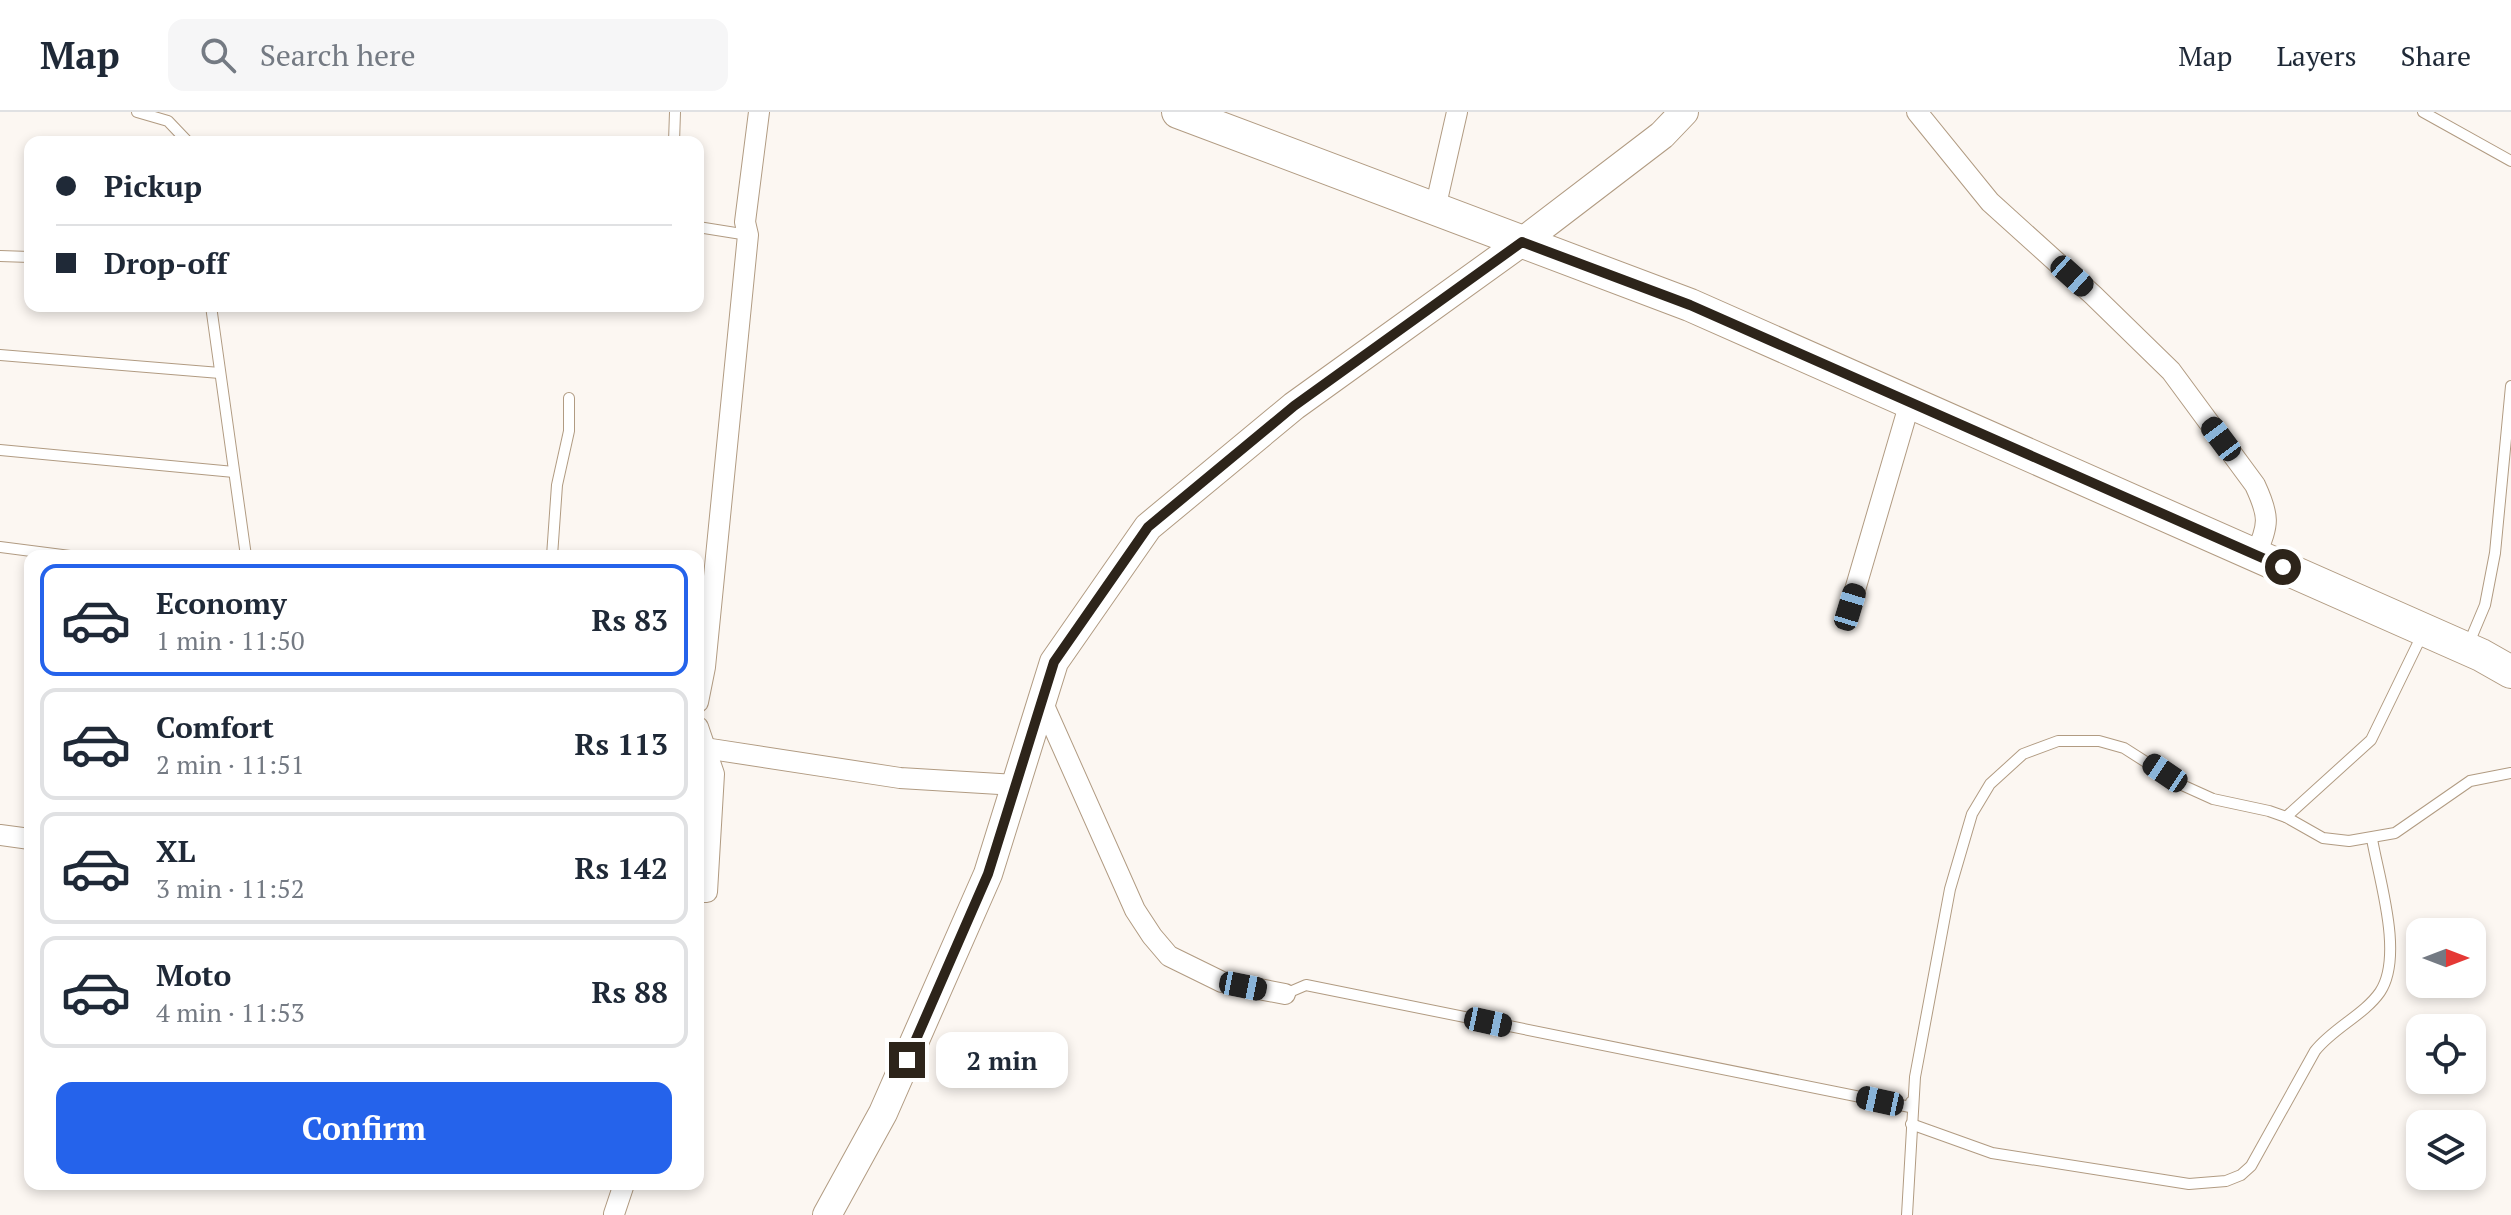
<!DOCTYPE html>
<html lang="en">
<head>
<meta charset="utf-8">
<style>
  :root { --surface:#fff; --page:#f6f6f7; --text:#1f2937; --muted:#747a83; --line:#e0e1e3; --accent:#2563eb }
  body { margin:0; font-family:"PT Serif",serif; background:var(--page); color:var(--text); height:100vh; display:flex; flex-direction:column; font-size:30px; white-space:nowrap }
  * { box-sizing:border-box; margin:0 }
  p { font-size:26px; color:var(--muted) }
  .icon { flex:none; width:44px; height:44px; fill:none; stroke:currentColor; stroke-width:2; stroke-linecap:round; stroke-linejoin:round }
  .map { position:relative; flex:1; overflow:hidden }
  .panel { position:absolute; left:24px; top:438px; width:680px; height:640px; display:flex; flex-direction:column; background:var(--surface); border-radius:16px; box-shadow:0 4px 12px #0003 }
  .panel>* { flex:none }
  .guide { position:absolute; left:24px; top:24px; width:680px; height:176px; border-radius:16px; box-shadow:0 4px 12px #0003; display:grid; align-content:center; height:176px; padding:0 32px; background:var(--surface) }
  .needle { width:52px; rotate:90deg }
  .controls { position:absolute; left:2406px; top:806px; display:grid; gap:16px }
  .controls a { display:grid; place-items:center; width:80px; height:80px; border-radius:16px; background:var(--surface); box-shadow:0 4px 12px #0003; font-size:40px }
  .end { position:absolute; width:36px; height:36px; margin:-18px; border:10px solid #2d241a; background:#fff; box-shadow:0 0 0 4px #fff }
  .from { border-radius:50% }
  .bubble { position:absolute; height:56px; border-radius:16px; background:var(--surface); box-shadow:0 4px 12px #0003; font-size:26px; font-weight:700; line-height:56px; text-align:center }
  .car { position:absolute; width:24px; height:48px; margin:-24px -12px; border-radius:10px; box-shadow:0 0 6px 2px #0007; background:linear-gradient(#222 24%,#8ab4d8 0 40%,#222 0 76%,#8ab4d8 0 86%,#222 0) }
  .guide b { display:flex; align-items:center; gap:28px; height:76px; font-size:30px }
  .guide b+b { border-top:2px solid var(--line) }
  .guide i { width:20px; height:20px; background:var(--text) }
  ul { padding:14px 0 0; list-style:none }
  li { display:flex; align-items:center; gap:24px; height:112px; margin:0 16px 12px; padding:0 16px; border:4px solid var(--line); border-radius:16px }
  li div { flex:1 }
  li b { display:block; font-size:30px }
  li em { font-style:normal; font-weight:700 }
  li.active { border-color:var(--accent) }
  li>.icon { width:72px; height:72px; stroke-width:1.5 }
  .primary-button { display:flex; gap:16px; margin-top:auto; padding:16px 32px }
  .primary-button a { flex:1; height:92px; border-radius:16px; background:var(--accent); color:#fff; font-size:32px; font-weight:700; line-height:92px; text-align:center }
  header { display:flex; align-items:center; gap:48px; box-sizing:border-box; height:112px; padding:0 40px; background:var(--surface); border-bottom:2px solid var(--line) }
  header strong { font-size:38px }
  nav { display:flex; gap:44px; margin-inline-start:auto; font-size:28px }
  .search { width:560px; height:72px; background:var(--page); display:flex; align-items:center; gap:20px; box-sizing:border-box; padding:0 28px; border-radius:16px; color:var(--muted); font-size:30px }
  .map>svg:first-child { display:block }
</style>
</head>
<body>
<header>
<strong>Map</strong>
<div class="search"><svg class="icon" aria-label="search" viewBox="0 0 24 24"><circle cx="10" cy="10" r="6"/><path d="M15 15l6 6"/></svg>Search here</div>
<nav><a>Map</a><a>Layers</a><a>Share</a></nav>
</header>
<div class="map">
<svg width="2511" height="1103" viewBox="0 0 2511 1103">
  <rect width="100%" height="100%" fill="#fcf7f2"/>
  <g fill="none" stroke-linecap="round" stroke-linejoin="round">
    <g stroke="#b19b82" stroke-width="12">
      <g id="lane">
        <polyline points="137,0 168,9 188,30"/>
        <polyline points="2423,0 2511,49"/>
        <polyline points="674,30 675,0"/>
        <polyline points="698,115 748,123"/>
        <polyline points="0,144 30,145"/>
        <polyline points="211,194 246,444"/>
        <polyline points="0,243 220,261"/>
        <polyline points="0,338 234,360"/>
        <polyline points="0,435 70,444"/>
        <polyline points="552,444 557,373 569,319 569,286"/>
        <polyline points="2469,531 2485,493 2495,441 2511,274"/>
        <polyline points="2286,705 2371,628 2422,523"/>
        <polyline points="1285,882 1306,873 1910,995 1911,990"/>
        <path d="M1911,1012l81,29 197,31 37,-3 15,-6 10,-9 64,-115c18,-23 49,-36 65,-59 24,-36 -1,-113 -8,-153"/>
        <polyline points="1907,1103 1915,965 1950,777 1972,702 1990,672 2023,642 2058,629 2099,629 2124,636 2182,673 2213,687 2269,699 2286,705 2323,726 2349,729 2395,721 2470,669 2511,661"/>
      </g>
    </g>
    <g stroke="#b19b82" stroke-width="22">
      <g id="street">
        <path d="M1917,0l73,90 103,93 78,76 84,114c14,30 15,40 0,70"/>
        <polyline points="1435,97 1457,0"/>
        <polyline points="1850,495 1910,290"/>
        <polyline points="1042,589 1135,798 1152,824 1169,844 1222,870 1285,882"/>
        <polyline points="698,590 705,555 748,123 745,110 759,0"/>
        <polyline points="698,615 714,662 707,780 698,780"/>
        <polyline points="698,635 900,666 1016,673"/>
        <polyline points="0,723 30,727"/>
        <polyline points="614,1102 624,1072"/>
      </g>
    </g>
    <g stroke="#b19b82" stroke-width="30">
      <polyline id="secondary" points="827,1103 883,1001 988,762 1054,550 1148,415 1294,294 1522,130 1662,23 1684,0"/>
    </g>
    <g stroke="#b19b82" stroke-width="34">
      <polyline id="primary" points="1178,0 1690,193 2481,543 2511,560"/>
    </g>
    <use href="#lane" stroke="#fff" stroke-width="10"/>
    <use href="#street" stroke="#fff" stroke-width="20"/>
    <use href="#secondary" stroke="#fff" stroke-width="28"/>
    <use href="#primary" stroke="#fff" stroke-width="32"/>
  </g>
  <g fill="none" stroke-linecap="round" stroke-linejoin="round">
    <polyline stroke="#2d241a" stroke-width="10" points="907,948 988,762 1054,550 1148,415 1294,294 1522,130 1690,193 2283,455"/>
  </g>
</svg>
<div class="controls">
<a><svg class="needle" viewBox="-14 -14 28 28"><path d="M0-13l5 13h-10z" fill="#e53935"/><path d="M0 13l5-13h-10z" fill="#747a83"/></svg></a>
<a><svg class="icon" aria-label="locate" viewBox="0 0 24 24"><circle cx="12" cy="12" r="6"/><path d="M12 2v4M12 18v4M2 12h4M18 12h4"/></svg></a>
<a><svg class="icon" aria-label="layers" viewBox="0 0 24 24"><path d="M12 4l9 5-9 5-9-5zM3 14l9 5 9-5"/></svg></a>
</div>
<i class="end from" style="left:2283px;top:455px"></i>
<i class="end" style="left:907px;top:948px"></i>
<div class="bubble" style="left:936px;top:920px;width:132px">2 min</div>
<i class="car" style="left:2072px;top:164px;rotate:132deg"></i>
<i class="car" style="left:2221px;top:327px;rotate:323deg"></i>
<i class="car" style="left:1850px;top:495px;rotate:17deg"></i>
<i class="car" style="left:2165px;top:661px;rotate:304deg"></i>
<i class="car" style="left:1243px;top:874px;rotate:101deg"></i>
<i class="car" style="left:1488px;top:910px;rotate:102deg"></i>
<i class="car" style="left:1880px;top:989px;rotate:282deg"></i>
<div class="guide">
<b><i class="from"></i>Pickup</b>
<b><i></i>Drop-off</b>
</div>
<section class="panel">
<ul>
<li class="active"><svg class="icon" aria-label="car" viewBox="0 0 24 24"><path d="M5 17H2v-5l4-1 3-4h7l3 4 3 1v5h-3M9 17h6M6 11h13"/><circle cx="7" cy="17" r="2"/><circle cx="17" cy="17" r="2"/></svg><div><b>Economy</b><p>1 min · 11:50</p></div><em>Rs 83</em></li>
<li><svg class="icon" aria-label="car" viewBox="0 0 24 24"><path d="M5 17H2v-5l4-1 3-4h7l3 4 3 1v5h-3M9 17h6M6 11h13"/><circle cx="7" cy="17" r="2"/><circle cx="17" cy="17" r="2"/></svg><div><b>Comfort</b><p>2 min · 11:51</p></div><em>Rs 113</em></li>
<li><svg class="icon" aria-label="car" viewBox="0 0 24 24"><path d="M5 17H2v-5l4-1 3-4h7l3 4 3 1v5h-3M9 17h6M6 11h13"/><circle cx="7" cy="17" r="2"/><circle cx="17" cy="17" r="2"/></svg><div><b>XL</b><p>3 min · 11:52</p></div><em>Rs 142</em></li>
<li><svg class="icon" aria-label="car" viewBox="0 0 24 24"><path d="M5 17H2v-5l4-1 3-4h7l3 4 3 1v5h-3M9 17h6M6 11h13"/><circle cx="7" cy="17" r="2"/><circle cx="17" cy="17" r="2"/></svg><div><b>Moto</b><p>4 min · 11:53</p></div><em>Rs 88</em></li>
</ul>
<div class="primary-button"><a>Confirm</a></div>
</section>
</div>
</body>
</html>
